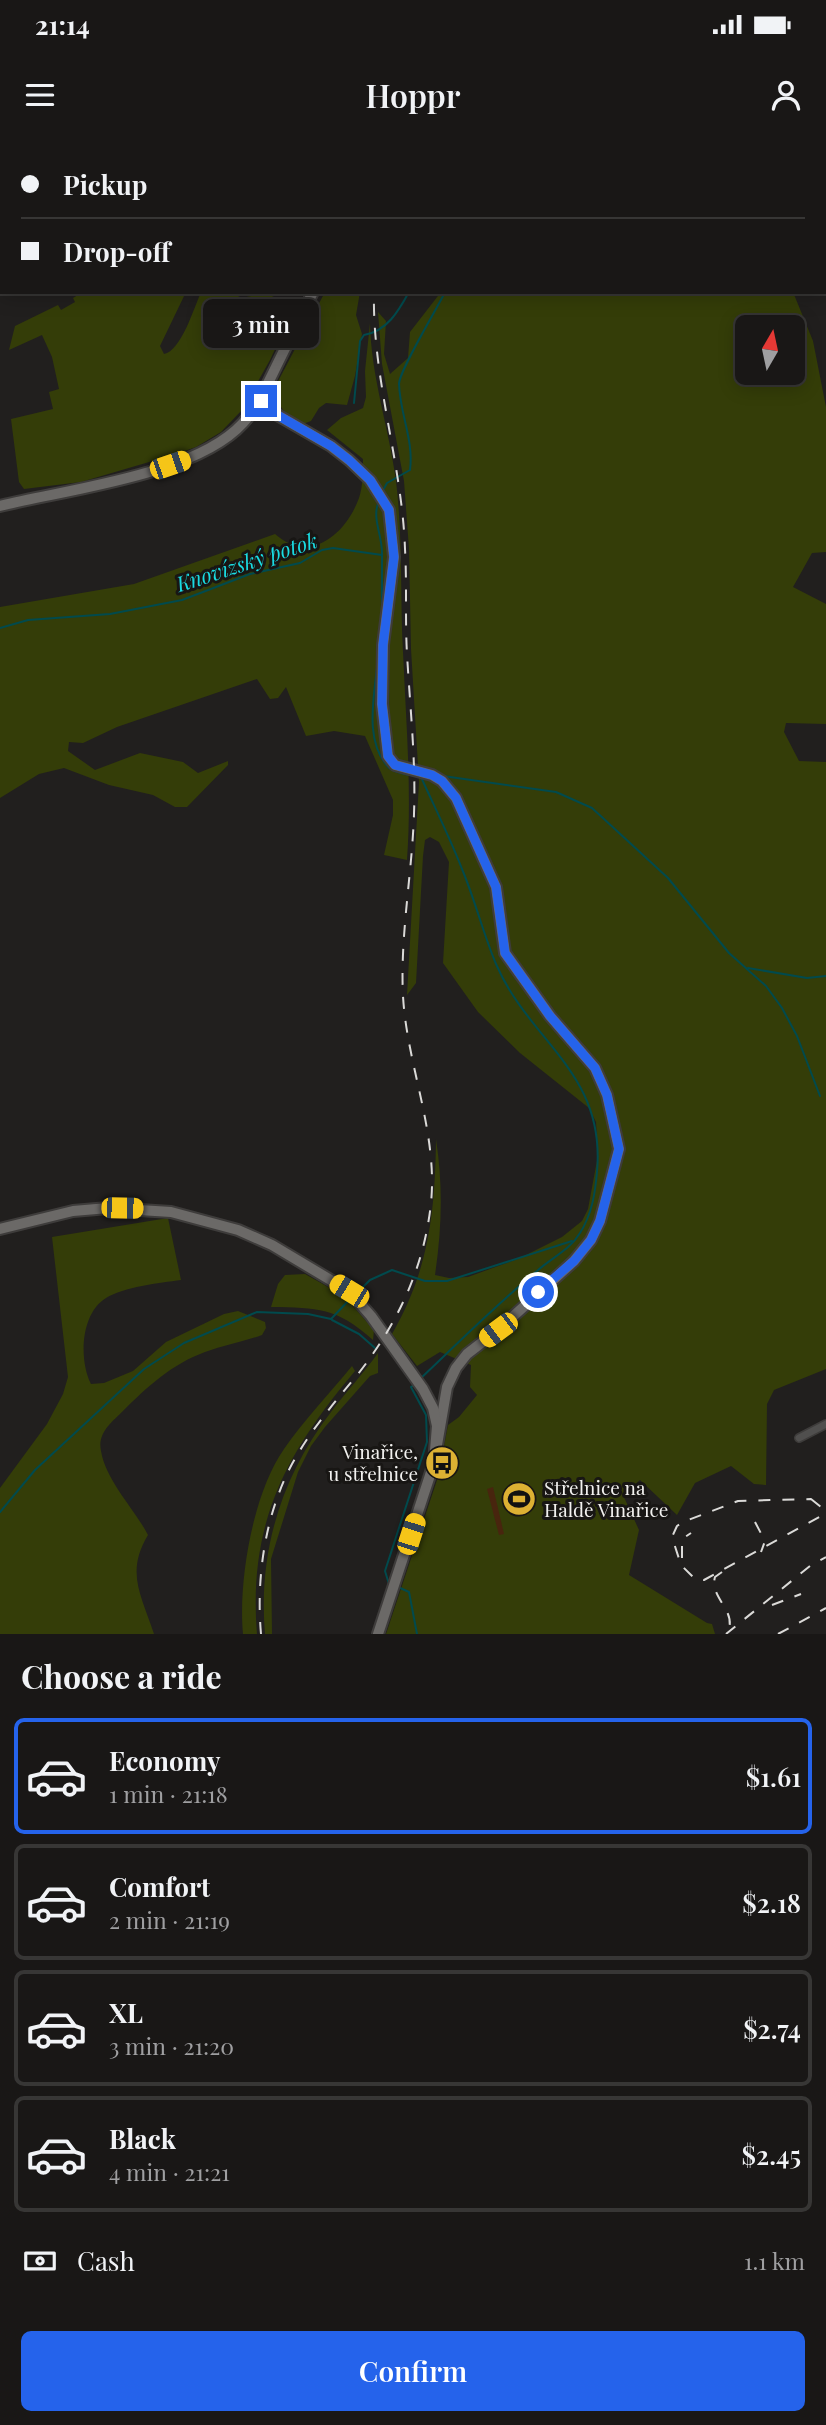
<!DOCTYPE html>
<html lang="en">
<head>
<meta charset="utf-8">
<style>
  :root { --surface:#191716; --page:#22201f; --text:#f1f3f6; --muted:#9f9fa1; --line:#373635; --accent:#2563eb }
  body { margin:0; font-family:"Playfair Display",serif; background:var(--page); color:var(--text); height:100vh; display:flex; flex-direction:column; font-size:26px; white-space:nowrap }
  * { box-sizing:border-box; margin:0 }
  p { font-size:23px; color:var(--muted) }
  .icon { flex:none; width:38px; height:38px; fill:none; stroke:currentColor; stroke-width:2; stroke-linecap:round; stroke-linejoin:round }
  .map { position:relative; height:1494px; overflow:hidden }
  .drawer { display:flex; flex-direction:column; background:var(--surface); flex:1 }
  .drawer>* { flex:none }
  .guide { position:absolute; left:0px; top:0px; width:826px; height:154px; box-shadow:0 4px 18px #0003,0 0 0 2px var(--line); display:grid; align-content:center; height:154px; padding:0 21px; background:var(--surface) }
  .needle { width:46px; rotate:9deg }
  .controls { position:absolute; left:735px; top:175px; display:grid; gap:14px }
  .controls a { display:grid; place-items:center; width:70px; height:70px; border-radius:10px; background:var(--surface); box-shadow:0 4px 18px #0003,0 0 0 2px var(--line); font-size:35px }
  .end { position:absolute; width:32px; height:32px; margin:-16px; border:9px solid #2563eb; background:#fff; box-shadow:0 0 0 4px #fff }
  .from { border-radius:50% }
  .bubble { position:absolute; height:49px; border-radius:10px; background:var(--surface); box-shadow:0 4px 18px #0003,0 0 0 2px var(--line); font-size:23px; font-weight:600; line-height:49px; text-align:center }
  .car { position:absolute; width:21px; height:42px; margin:-21px -10px; border-radius:9px; box-shadow:0 0 5px 2px #0007; background:linear-gradient(#f5c518 24%,#345 0 40%,#f5c518 0 76%,#345 0 86%,#f5c518 0) }
  .guide b { display:flex; align-items:center; gap:24px; height:66px; font-size:26px }
  .guide b+b { border-top:2px solid var(--line) }
  .guide i { width:18px; height:18px; background:var(--text) }
  ul { padding:0; list-style:none }
  li { display:flex; align-items:center; gap:21px; height:116px; margin:0 14px 10px; padding:0 7px; border:4px solid var(--line); border-radius:10px }
  li div { flex:1 }
  li b { display:block; font-size:26px }
  li em { font-style:normal; font-weight:600 }
  li.active { border-color:var(--accent) }
  li>.icon { width:63px; height:63px; stroke-width:1.5 }
  h2 { padding:0 21px; font-size:32px; line-height:84px }
  .pay { display:flex; align-items:center; gap:18px; height:77px; padding:0 21px; font-size:26px }
  .pay p { margin-inline-start:auto }
  .primary-button { display:flex; gap:14px; margin-top:auto; padding:14px 21px }
  .primary-button a { flex:1; height:80px; border-radius:10px; background:var(--accent); color:#fff; font-size:28px; font-weight:600; line-height:80px; text-align:center }
  .status { display:flex; justify-content:space-between; align-items:center; height:49px; padding:0 35px; background:var(--surface); direction:ltr }
  .status svg { height:19px; fill:currentColor }
  header { display:flex; justify-content:space-between; align-items:center; height:91px; padding:0 21px; background:var(--surface); font-size:32px; font-weight:600 }
  .map>svg:first-child { display:block }
</style>
</head>
<body>
<div class="status"><b>21:14</b><svg viewBox="0 0 49 12"><path d="M0 12V9h3v3zM5 12V6h3v6zM10 12V3h3v9zM15 12V0h3v12zM26 1h20v11H26zM47 4h2v5h-2z"/></svg></div>
<header><svg class="icon" aria-label="menu" viewBox="0 0 24 24"><path d="M4 6h16M4 12h16M4 18h16"/></svg>Hoppr<svg class="icon" aria-label="person" viewBox="0 0 24 24"><circle cx="12" cy="8" r="4"/><path d="M4 21q1-7 8-7t8 7"/></svg></header>
<div class="map">
<svg width="826" height="1494" viewBox="0 0 826 1494">
  <rect width="100%" height="100%" fill="#211f1e"/>
  <g fill="#343d08" fill-rule="evenodd">
    <polygon points="501,0 826,0 826,79 824,80 824,2"/>
    <path d="M83,152h103l-26,54 4,8c17,-3 30,-46 37,-62h29l12,6c22,-4 18,-8 40,3l4,25 -16,34 -28,50 -21,22 -25,15 -23,8 -92,27 -57,7 -5,-7 -8,-63 42,-10 -4,-17 10,-3 -7,-32 -10,-22 -33,15 6,-24 43,-21 3,5 14,-8 -2,-4z"/>
    <path d="M325,152h35l-4,23 6,19 -7,42 -8,29 -21,-2 -7,5 -8,13 -8,3c-16,-7 -28,-19 -28,-37z"/>
    <path d="M441,152h352l20,49 13,66v145l-14,1 -19,34 33,17v120l-40,-1 -2,9 15,29 27,1v607l-52,21 -7,14 -1,81 -12,-1 -23,-18 -36,17 -18,32 -37,-35 -17,15 16,35 -10,45 78,48 5,1 3,10h-329l52,-157 10,-52 11,-8 18,-22 -7,-8 1,-22 -31,-13 -23,14 -25,-32c37,-64 43,-122 44,-195 7,46 6,89 -1,136l14,3 19,-1 52,-19 42,-21 20,-16 6,-12 10,-54 -2,-33 -7,-14 -69,-55 -42,-41 -35,-49 6,-101 -10,-20 -9,-5 -5,3 -2,16 -7,127 -9,12 12,-213 -8,-133 -2,-100 -5,-68 -22,-117 -4,-52 8,9 -2,33 6,20 18,-16 2,-26zM747,187h46v46h-46z"/>
    <path d="M370,183c1,54 19,105 26,158 7,57 4,114 7,171 3,70 9,138 4,208l-23,-5 9,-40v-15l-28,-64 -31,-5 -28,5 -20,-49 -8,11 -8,1 -13,-20 -140,48 -34,16 -14,-1 -1,9 27,19 45,-17 43,9 15,11 30,-12v4l-41,42h-12l-22,-12 -44,-10 -45,-17 -25,6 -39,24v-191l134,-23 141,-50c35,31 71,0 84,-36 4,-12 4,-26 4,-39l-36,-29 14,-12 22,-10 3,-11 -1,-26z"/>
    <path d="M168,1078l13,62c-22,3 -57,7 -75,18 -26,16 -27,63 -15,86l13,-1 29,-12 33,-29 58,-28 14,-3 27,11 1,6 -4,7c-19,7 -38,10 -57,17 -33,12 -58,35 -82,59 -11,11 -26,22 -22,40 5,30 33,57 47,84 -23,38 -6,61 6,99h-154v-146l47,-64 16,-30 5,-17 -16,-140z"/>
    <path d="M305,1134l39,22 30,34 -1,10c-37,-33 -55,-32 -102,-33l7,-23 7,-9z"/>
    <path d="M378,1213v20l-8,3 -45,51 -14,19 -13,26 -27,87 1,75h-7c-7,-82 16,-157 66,-222 15,-20 32,-38 47,-59z"/>
    <path d="M352,1226l3,5c-69,82 -107,152 -98,263h-14c-5,-53 10,-141 41,-185 20,-29 45,-55 68,-83z"/>
  </g>
  <g fill="none" stroke-linecap="round" stroke-linejoin="round">
    <g stroke="#014a4d" stroke-width="2">
      <polyline points="545,2 546,0"/>
      <path d="M354,263l6,-62 4,-6c23,-4 34,-23 45,-43"/>
      <path d="M382,352l5,-9 23,-13c4,-29 -10,-56 -11,-86 0,-13 38,-75 46,-92"/>
      <polyline points="382,472 382,415"/>
      <path d="M0,488l28,-8 82,-6 72,-14 68,-26 50,-11 22,-13 11,-2 49,7c1,-19 -11,-37 -3,-54"/>
      <path d="M377,527c-3,31 -13,75 12,101 7,6 23,7 32,9 14,31 29,61 41,92 13,31 21,64 34,95 34,79 110,108 101,208 -2,22 -5,42 -17,61 -10,17 -29,25 -43,38 -41,34 -78,71 -117,108"/>
      <polyline points="443,636 556,652 592,668 668,738 729,813 766,846 782,868 797,896 820,956"/>
      <polyline points="748,828 807,838 826,836"/>
      <polyline points="358,1152 370,1140 392,1130 425,1141 447,1141 572,1101"/>
      <polyline points="332,1180 359,1194 375,1208"/>
      <polyline points="0,1372 35,1330 144,1229 184,1203 257,1172 308,1174 331,1179 351,1158"/>
      <polyline points="389,1444 385,1431 427,1302 426,1275 411,1247 414,1245"/>
      <polyline points="398,1447 409,1452 417,1494"/>
    </g>
  </g>
  <polygon fill="#48250e" points="493,1347 504,1394 499,1395 487,1349"/>
  <g fill="none" stroke-linecap="round" stroke-linejoin="round">
    <g stroke="#3e3c3b" stroke-width="10">
      <polyline id="street" points="799,1298 826,1284"/>
    </g>
    <g stroke="#3e3c3b" stroke-width="14">
      <g id="secondary">
        <polyline points="381,2 381,0"/>
        <polyline points="261,261 279,276 331,306 349,320 370,340 389,370 394,417 383,505 382,564 388,616 395,625 432,635 442,641 456,658 496,747 505,813 550,876 595,928 607,955 619,1009 600,1081 591,1100 574,1121 498,1190 467,1214 456,1228 447,1247 437,1305"/>
        <path d="M0,366c68,-17 196,-31 243,-83 14,-15 21,-32 30,-50 13,-27 27,-54 40,-81"/>
        <polyline points="0,1089 73,1071 108,1068 171,1072 238,1090 272,1105 349,1151 371,1176 423,1249 433,1268 437,1286 434,1323 378,1494"/>
      </g>
    </g>
    <use href="#street" stroke="#504f4e" stroke-width="7"/>
    <use href="#secondary" stroke="#6b6967" stroke-width="10"/>
    <g stroke="#dbdad8" stroke-width="2" stroke-dasharray="12 12" stroke-linecap="butt">
      <polyline points="404,2 405,0"/>
      <polygon points="811,1359 821,1367 821,1376 704,1440 695,1439 681,1425 672,1397 677,1386 683,1382 738,1361"/>
      <polyline points="755,1382 765,1401 761,1412"/>
      <polyline points="682,1418 682,1399 691,1393"/>
      <path d="M722,1432l-7,5c-6,21 24,35 12,56"/>
      <polyline points="772,1465 801,1454"/>
      <path d="M261,1494c-5,-57 4,-119 31,-170 18,-33 42,-61 66,-90 40,-51 66,-106 73,-171 7,-71 -24,-137 -28,-207 -3,-61 9,-121 11,-182 2,-53 -4,-107 -7,-160 -2,-35 0,-70 -2,-105 -3,-87 -33,-170 -31,-257"/>
      <polyline points="726,1494 810,1426 826,1417"/>
      <polyline points="778,1494 826,1468"/>
    </g>
  </g>
  <g fill="none" stroke-linecap="round" stroke-linejoin="round">
    <polyline stroke="#2563eb" stroke-width="9" points="261,261 279,276 331,306 349,320 370,340 389,370 394,417 383,505 382,564 388,616 395,625 432,635 442,641 456,658 496,747 505,813 550,876 595,928 607,955 619,1009 600,1081 591,1100 574,1121 538,1152"/>
  </g>
  <defs>
    <g id="bus-disc" transform="scale(1.75)"><circle r="9.5" fill="#ddb133" stroke="#181614"/><path d="M-5-6H5V4H4V6H2V4H-2V6H-4V4H-5ZM-3.5-4V0h7V-4ZM-3.5 1.2v1.5H-2V1.2ZM2 1.2v1.5H3.5V1.2Z" fill="#111"/></g>
    <g id="stadium-disc" transform="scale(1.75)"><circle r="9.5" fill="#ddb133" stroke="#181614"/><path d="M0-5a6.5 5 0 1 0 0 10a6.5 5 0 1 0 0-10ZM-3.5-1.8h7v3.6h-7Z" fill="#111"/></g>
  </defs>
  <g fill-rule="evenodd">
    <use href="#bus-disc" x="442" y="1323"/>
    <use href="#stadium-disc" x="519" y="1359"/>
  </g>
  <g text-anchor="middle" stroke-width="6" stroke-linejoin="round" paint-order="stroke">
    <g font-size="19" fill="#f2f1ef" stroke="#181614" text-anchor="end">
      <text x="418" y="1319">Vinařice,<tspan x="418" dy="22">u střelnice</tspan></text>
      <text x="544" y="1355" text-anchor="start">Střelnice na<tspan x="544" dy="22">Haldě Vinařice</tspan></text>
    </g>
    <g font-size="21" font-style="italic" fill="#1adbe2" stroke="#181614">
      <text transform="translate(247 423) rotate(-18)" y="7">Knovízský potok</text>
    </g>
  </g>
</svg>
<div class="controls">
<a><svg class="needle" viewBox="-14 -14 28 28"><path d="M0-13l5 13h-10z" fill="#e53935"/><path d="M0 13l5-13h-10z" fill="#9f9fa1"/></svg></a>
</div>
<i class="end from" style="left:538px;top:1152px"></i>
<i class="end" style="left:261px;top:261px"></i>
<div class="bubble" style="left:203px;top:159px;width:116px">3 min</div>
<i class="car" style="left:170px;top:325px;rotate:71deg"></i>
<i class="car" style="left:122px;top:1068px;rotate:91deg"></i>
<i class="car" style="left:349px;top:1151px;rotate:301deg"></i>
<i class="car" style="left:498px;top:1190px;rotate:233deg"></i>
<i class="car" style="left:411px;top:1394px;rotate:18deg"></i>
<div class="guide">
<b><i class="from"></i>Pickup</b>
<b><i></i>Drop-off</b>
</div>
</div>
<section class="drawer">
<h2>Choose a ride</h2>
<ul>
<li class="active"><svg class="icon" aria-label="car" viewBox="0 0 24 24"><path d="M5 17H2v-5l4-1 3-4h7l3 4 3 1v5h-3M9 17h6M6 11h13"/><circle cx="7" cy="17" r="2"/><circle cx="17" cy="17" r="2"/></svg><div><b>Economy</b><p>1 min · 21:18</p></div><em>$1.61</em></li>
<li><svg class="icon" aria-label="car" viewBox="0 0 24 24"><path d="M5 17H2v-5l4-1 3-4h7l3 4 3 1v5h-3M9 17h6M6 11h13"/><circle cx="7" cy="17" r="2"/><circle cx="17" cy="17" r="2"/></svg><div><b>Comfort</b><p>2 min · 21:19</p></div><em>$2.18</em></li>
<li><svg class="icon" aria-label="car" viewBox="0 0 24 24"><path d="M5 17H2v-5l4-1 3-4h7l3 4 3 1v5h-3M9 17h6M6 11h13"/><circle cx="7" cy="17" r="2"/><circle cx="17" cy="17" r="2"/></svg><div><b>XL</b><p>3 min · 21:20</p></div><em>$2.74</em></li>
<li><svg class="icon" aria-label="car" viewBox="0 0 24 24"><path d="M5 17H2v-5l4-1 3-4h7l3 4 3 1v5h-3M9 17h6M6 11h13"/><circle cx="7" cy="17" r="2"/><circle cx="17" cy="17" r="2"/></svg><div><b>Black</b><p>4 min · 21:21</p></div><em>$2.45</em></li>
</ul>
<div class="pay"><svg class="icon" aria-label="cash" viewBox="0 0 24 24"><path d="M3 7h18v10H3z"/><circle cx="12" cy="12" r="2"/></svg>Cash<p>1.1 km</p></div>
<div class="primary-button"><a>Confirm</a></div>
</section>
</body>
</html>
